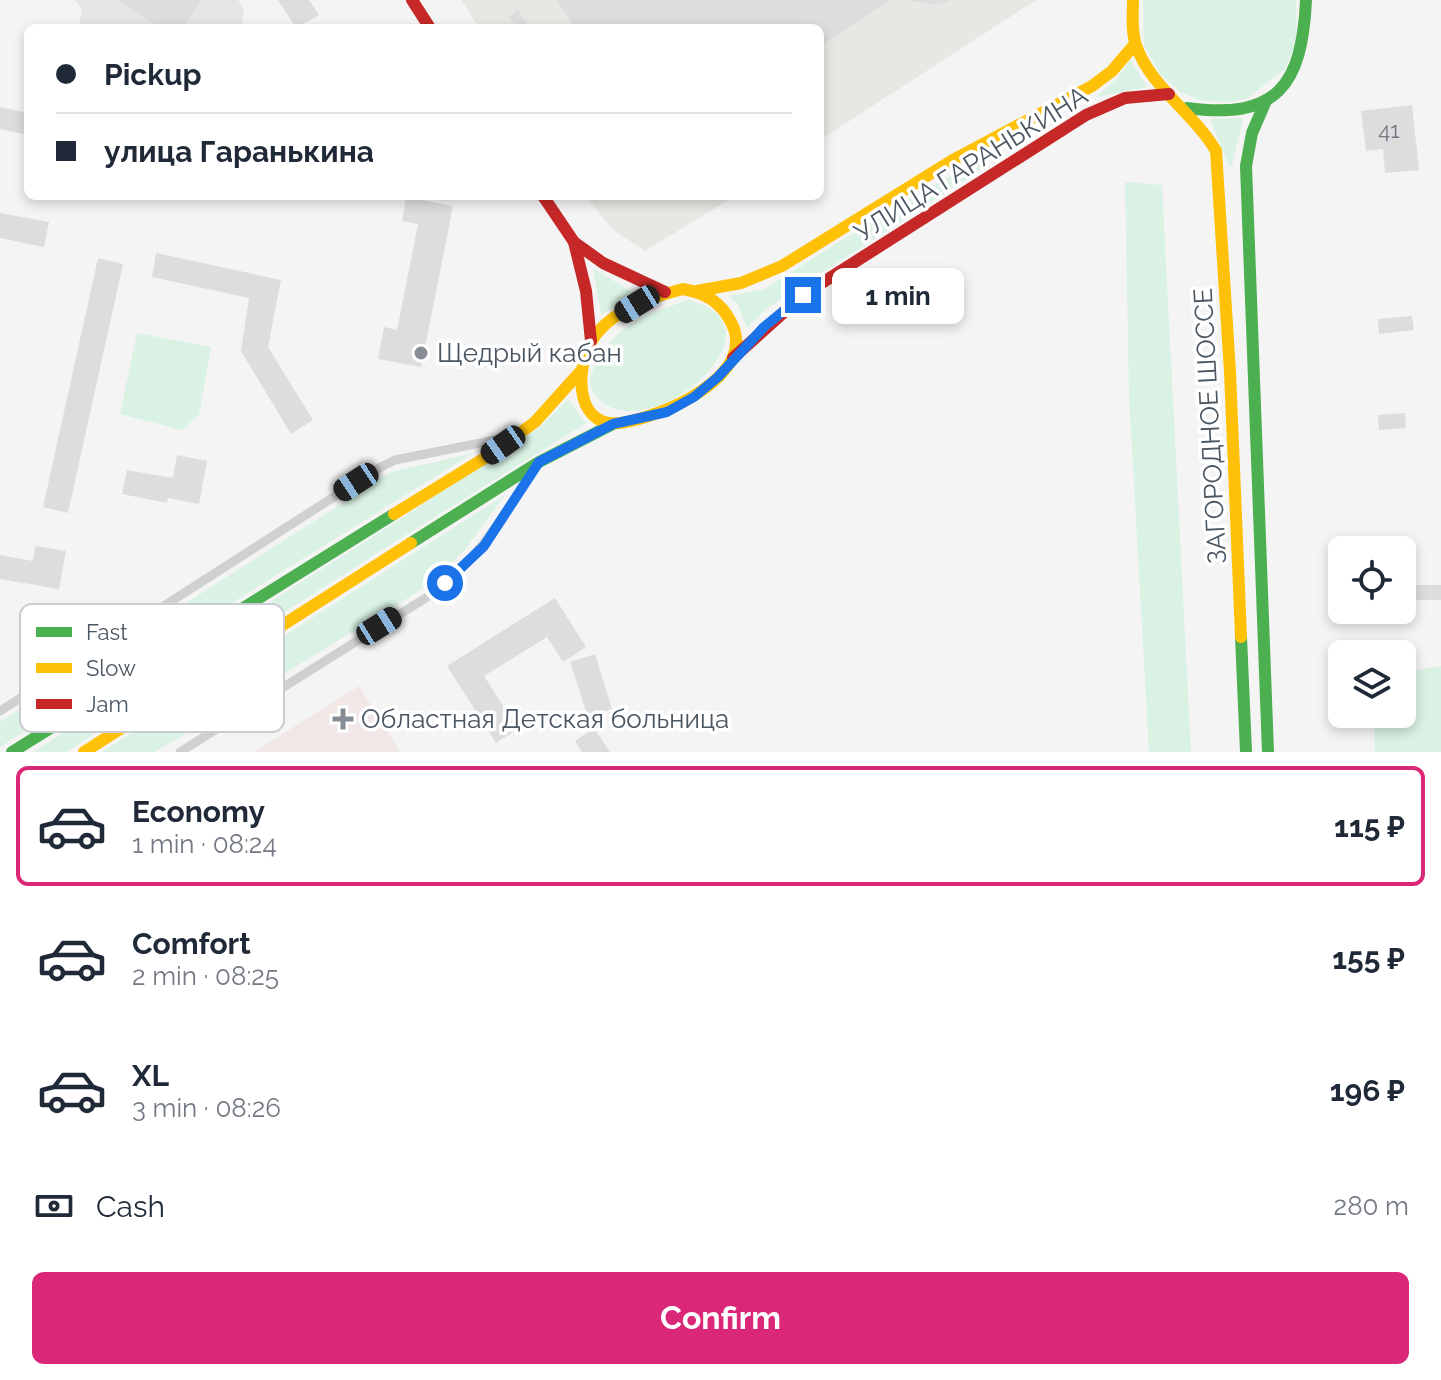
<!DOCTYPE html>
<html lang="en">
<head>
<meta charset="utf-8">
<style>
  :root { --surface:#fff; --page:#f6f6f7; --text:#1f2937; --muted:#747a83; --line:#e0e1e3; --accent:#db2777 }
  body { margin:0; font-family:Raleway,sans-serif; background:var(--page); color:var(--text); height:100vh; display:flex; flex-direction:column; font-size:30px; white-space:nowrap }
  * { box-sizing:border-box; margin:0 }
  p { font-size:26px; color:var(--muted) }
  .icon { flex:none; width:44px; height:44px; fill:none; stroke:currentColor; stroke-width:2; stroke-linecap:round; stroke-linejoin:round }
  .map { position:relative; height:752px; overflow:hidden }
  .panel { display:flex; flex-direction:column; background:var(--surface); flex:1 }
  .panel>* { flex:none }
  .top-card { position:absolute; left:24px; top:24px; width:800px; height:176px; border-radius:12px; box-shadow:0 4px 12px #0003; display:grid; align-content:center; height:176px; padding:0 32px; background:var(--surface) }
  .tools { position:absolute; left:1328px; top:536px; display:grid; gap:16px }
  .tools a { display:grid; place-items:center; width:88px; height:88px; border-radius:12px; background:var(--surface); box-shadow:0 4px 12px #0003; font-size:40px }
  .end { position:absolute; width:36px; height:36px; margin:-18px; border:10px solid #1a73e8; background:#fff; box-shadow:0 0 0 4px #fff }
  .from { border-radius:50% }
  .bubble { position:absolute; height:56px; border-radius:12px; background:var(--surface); box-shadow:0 4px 12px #0003; font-size:26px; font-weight:700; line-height:56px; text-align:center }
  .car { position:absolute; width:24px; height:48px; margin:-24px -12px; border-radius:10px; box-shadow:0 0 6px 2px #0007; background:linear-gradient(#222 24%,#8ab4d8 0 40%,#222 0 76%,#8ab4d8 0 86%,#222 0) }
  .top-card b { display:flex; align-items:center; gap:28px; height:76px; font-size:30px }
  .top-card b+b { border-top:2px solid var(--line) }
  .top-card i { width:20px; height:20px; background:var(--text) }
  ul { padding:14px 0 0; list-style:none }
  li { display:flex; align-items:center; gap:24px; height:120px; margin:0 16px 12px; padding:0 16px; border:4px solid transparent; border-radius:12px }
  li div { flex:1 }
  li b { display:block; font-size:30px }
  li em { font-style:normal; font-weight:700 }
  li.selected { border-color:var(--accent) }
  li>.icon { width:72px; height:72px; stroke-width:1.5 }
  .pay { display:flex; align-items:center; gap:20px; height:88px; padding:0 32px; font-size:30px }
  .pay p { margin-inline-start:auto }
  .primary-button { display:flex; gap:16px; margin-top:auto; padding:16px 32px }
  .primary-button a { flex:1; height:92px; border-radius:12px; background:var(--accent); color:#fff; font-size:32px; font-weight:700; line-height:92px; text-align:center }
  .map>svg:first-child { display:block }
</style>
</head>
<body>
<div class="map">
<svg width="1441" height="752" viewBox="0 0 1441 752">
  <rect width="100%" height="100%" fill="#f4f4f4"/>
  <g fill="#e8e7e3">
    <polygon points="461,0 1036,0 820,140 820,28 480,28"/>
    <polygon points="591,196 735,196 645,251 613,230 588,199"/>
  </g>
  <polygon fill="#e6e5e6" points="75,0 238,0 244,9 241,28 79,28 82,9"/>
  <polygon fill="#f1e7e6" points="359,686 400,752 254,752"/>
  <g fill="#d9f2e3">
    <polygon points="1143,0 1296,0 1297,40 1285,69 1246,99 1226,102 1200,100 1180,92 1160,74 1144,45"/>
    <polygon points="1130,60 1147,87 1096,97 1117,79"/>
    <polygon points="1243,118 1232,166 1229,166 1210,119"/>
    <polygon points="1004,147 974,174 766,309 747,328 737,303 728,296 764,289 903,202"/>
    <polygon points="1125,182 1162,185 1191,752 1149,752 1129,395"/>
    <polygon points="593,268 635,294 601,315"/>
    <path d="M689,300c7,3 17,5 23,10 60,43 -94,153 -123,72 15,-52 52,-67 100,-82z"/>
    <polygon points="137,333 211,347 199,415 182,430 120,414"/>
    <polygon points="568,399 586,423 385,548 66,752 33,752 379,533 539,428"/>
    <polygon points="473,453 0,747 0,722 391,472"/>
    <polygon points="505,495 463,552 431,584 155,752 102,752"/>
    <polygon points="1441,666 1441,752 1375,752 1374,714 1402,714 1402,673"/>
  </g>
  <g fill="#ddddde">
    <polygon points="118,0 201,0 183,28 161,28"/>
    <polygon points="278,0 309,0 319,15 296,28"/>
    <polygon points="557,0 891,0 820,46 820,28 575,28"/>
    <polygon points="907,0 951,0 951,1 933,5"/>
    <polygon points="518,10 530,28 517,28 509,16"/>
    <polygon points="1412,105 1419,170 1385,173 1383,149 1366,151 1361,111"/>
    <polygon points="0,107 28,113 28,135 0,129"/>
    <polygon points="406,197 453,206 421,367 378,359 384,327 397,330 418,224 402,221"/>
    <polygon points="0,213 49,222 44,247 0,238"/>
    <polygon points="156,253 281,280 268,347 313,420 291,434 241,351 249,298 152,277"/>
    <polygon points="98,258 123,264 68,513 43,507"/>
    <polygon points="1412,316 1414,330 1379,334 1378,319"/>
    <polygon points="1405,413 1406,428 1379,430 1378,415"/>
    <polygon points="177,455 207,461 199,504 168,498 167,503 122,494 127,470 173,478"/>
    <polygon points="35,546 66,551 59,589 0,579 0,555 33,561"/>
    <rect x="1402" y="585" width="39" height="15"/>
    <polygon points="555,598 586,647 563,662 547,637 484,676 518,729 496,743 447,666"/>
    <polygon points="595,654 612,709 588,717 570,662"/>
    <polygon points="594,728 610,752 582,752 575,741"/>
  </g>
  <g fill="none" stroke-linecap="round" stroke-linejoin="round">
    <g stroke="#ced0d2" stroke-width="9">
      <polyline points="0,711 379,468 395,460 511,437"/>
      <path d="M180,752l252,-158c48,-36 72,-79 104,-128"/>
    </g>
    <g stroke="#4caf50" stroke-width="12">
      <polyline points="1265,103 1252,133 1246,166 1268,752"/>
      <path d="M1187,108c90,12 115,-22 119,-108"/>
      <polyline points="411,543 539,462 613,424"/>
      <polyline points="1241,637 1246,752"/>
      <polyline points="12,752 394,514"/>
    </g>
    <g stroke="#ffc107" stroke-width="12">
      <path d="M1133,0c0,14 -2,31 3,45 14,42 58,68 80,106l14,221 11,265"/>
      <path d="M683,289c22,4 37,12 48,33 29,54 -71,96 -111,101 -49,5 -45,-64 -23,-90 21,-25 55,-36 86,-44z"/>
      <polyline points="697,291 741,283 782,266 951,161 1092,86 1112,71 1135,44"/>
      <polyline points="394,514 488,456 535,422 579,373"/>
      <polyline points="84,752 411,543"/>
    </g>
    <g stroke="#c62828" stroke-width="12">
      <polyline points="412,0 430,28"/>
      <polyline points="543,196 574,242 586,291 591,341"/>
      <polyline points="574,242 603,263 665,292"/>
      <polyline points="733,358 803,295 1086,115 1125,98 1169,94"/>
    </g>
  </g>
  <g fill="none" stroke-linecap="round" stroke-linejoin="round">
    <polyline stroke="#1a73e8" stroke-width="10" points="445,583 484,546 539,462 613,424 667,412 694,397 718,377 764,327 803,295"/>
  </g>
  <g fill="#868d94" stroke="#fff" stroke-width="3">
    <circle cx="421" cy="353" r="8"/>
    <path d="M339 707h8v8h8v8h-8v8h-8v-8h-8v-8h8z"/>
  </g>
  <g text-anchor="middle" stroke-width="7" stroke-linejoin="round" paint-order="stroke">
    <g font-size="22" fill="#707881">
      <text x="1389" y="138">41</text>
    </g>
    <g font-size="26" fill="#4a5661" stroke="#fff">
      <text transform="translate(971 164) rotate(-32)" y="9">УЛИЦА ГАРАНЬКИНА</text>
      <text transform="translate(1210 426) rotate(-93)" y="9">ЗАГОРОДНОЕ ШОССЕ</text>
    </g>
    <g font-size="26" fill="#4a5661" stroke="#fff" text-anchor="start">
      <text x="437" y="362">Щедрый кабан</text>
      <text x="361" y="728">Областная Детская больница</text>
    </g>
  </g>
  <rect x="20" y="604" width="264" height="128" rx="12" fill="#fff" stroke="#c9ccd0" stroke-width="2"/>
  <rect x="36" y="627" width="36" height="10" fill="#4caf50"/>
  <rect x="36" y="663" width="36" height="10" fill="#ffc107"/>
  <rect x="36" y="699" width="36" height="10" fill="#c62828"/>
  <g font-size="22" fill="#4a5661">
    <text x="86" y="640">Fast</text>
    <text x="86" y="676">Slow</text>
    <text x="86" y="712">Jam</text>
  </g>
</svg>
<div class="tools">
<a><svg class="icon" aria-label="locate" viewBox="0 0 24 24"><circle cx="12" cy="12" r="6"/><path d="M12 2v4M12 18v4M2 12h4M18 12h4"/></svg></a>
<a><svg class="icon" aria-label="layers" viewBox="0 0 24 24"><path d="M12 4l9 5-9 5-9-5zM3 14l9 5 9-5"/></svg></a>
</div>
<i class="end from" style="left:445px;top:583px"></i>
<i class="end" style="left:803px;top:295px"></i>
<div class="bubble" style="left:832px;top:268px;width:132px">1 min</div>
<i class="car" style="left:637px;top:304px;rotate:238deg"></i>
<i class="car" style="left:503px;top:445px;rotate:235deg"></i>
<i class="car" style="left:356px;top:482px;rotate:237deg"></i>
<i class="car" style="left:379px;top:626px;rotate:58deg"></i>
<div class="top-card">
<b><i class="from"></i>Pickup</b>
<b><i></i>улица Гаранькина</b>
</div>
</div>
<section class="panel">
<ul>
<li class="selected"><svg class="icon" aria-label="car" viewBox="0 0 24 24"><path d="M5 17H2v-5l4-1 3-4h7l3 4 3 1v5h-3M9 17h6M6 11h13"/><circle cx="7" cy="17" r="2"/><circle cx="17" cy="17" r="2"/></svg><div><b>Economy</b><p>1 min · 08:24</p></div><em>115 ₽</em></li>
<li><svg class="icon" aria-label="car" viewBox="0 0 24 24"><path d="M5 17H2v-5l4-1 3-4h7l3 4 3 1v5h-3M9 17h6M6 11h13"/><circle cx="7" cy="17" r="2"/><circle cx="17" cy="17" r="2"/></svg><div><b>Comfort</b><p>2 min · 08:25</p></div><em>155 ₽</em></li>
<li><svg class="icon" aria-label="car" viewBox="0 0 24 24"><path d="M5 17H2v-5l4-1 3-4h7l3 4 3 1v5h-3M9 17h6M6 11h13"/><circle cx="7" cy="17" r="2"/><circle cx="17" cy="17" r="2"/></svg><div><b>XL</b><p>3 min · 08:26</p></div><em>196 ₽</em></li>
</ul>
<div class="pay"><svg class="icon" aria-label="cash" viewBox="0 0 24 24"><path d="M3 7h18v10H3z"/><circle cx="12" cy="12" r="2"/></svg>Cash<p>280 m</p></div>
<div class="primary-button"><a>Confirm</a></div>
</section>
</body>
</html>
